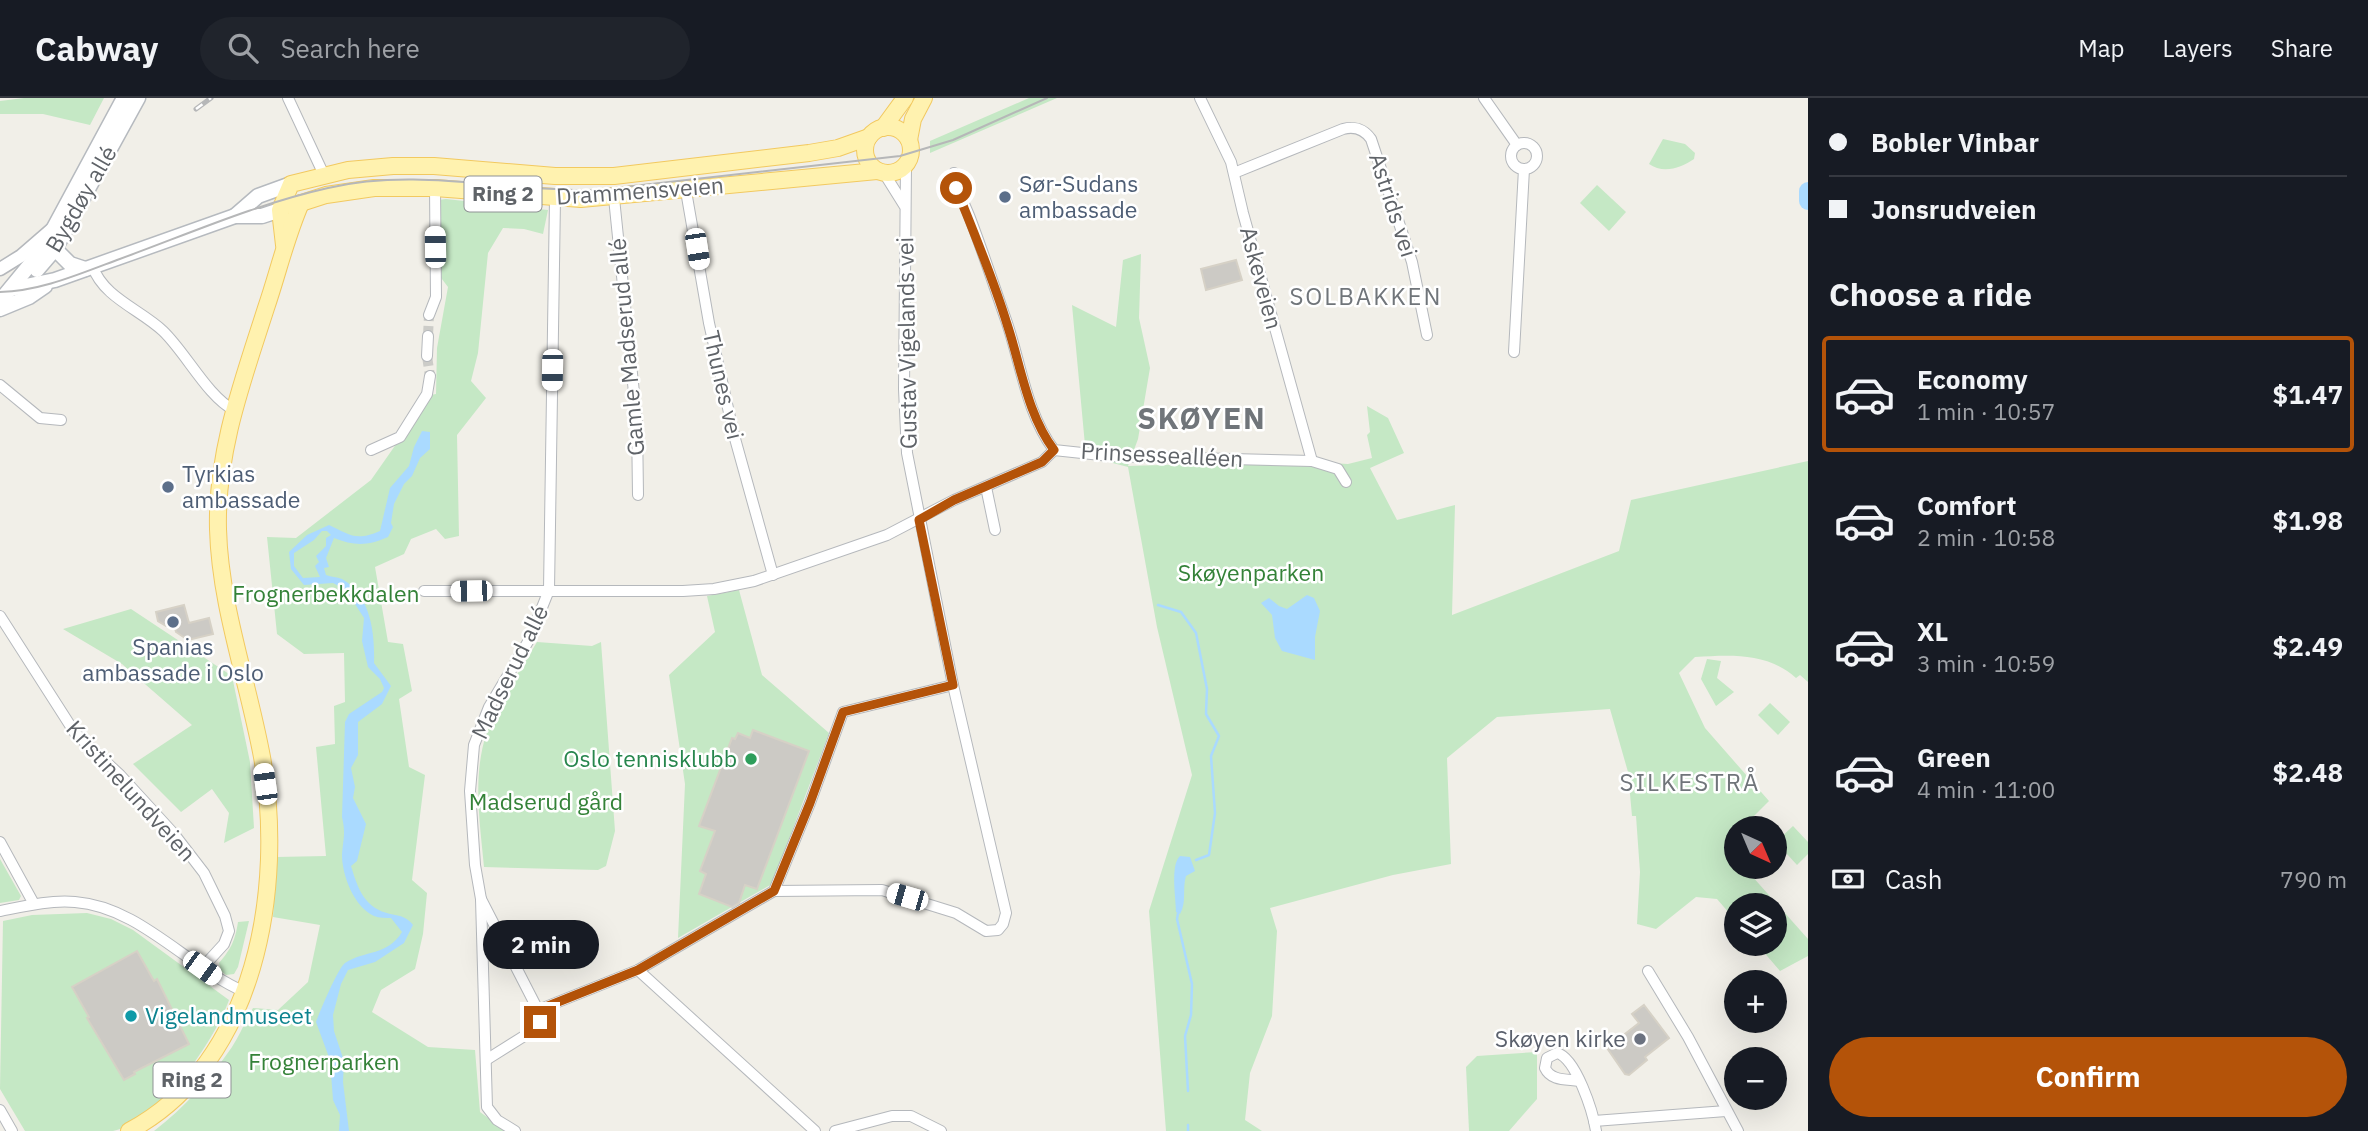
<!DOCTYPE html>
<html lang="en">
<head>
<meta charset="utf-8">
<style>
  :root { --surface:#171b24; --page:#20242c; --text:#f1f3f6; --muted:#9ea1a6; --line:#363941; --accent:#b45309 }
  body { margin:0; font-family:"IBM Plex Sans",sans-serif; background:var(--page); color:var(--text); height:100vh; display:flex; flex-direction:column; font-size:26px; white-space:nowrap }
  * { box-sizing:border-box; margin:0 }
  p { font-size:23px; color:var(--muted) }
  .icon { flex:none; width:38px; height:38px; fill:none; stroke:currentColor; stroke-width:2; stroke-linecap:round; stroke-linejoin:round }
  .map { position:relative; flex:1; overflow:hidden }
  .sheet { display:flex; flex-direction:column; background:var(--surface); width:560px }
  .sheet>* { flex:none }
  .hud { display:grid; align-content:center; height:154px; padding:0 21px; background:var(--surface) }
  .needle { width:46px; rotate:136deg }
  .controls { position:absolute; left:1724px; top:718px; display:grid; gap:14px }
  .controls a { display:grid; place-items:center; width:63px; height:63px; border-radius:50%; background:var(--surface); box-shadow:0 7px 28px #0002; font-size:35px }
  .end { position:absolute; width:32px; height:32px; margin:-16px; border:9px solid #b45309; background:#fff; box-shadow:0 0 0 4px #fff }
  .from { border-radius:50% }
  .bubble { position:absolute; height:49px; border-radius:24px; background:var(--surface); box-shadow:0 7px 28px #0002; font-size:23px; font-weight:700; line-height:49px; text-align:center }
  .car { position:absolute; width:21px; height:42px; margin:-21px -10px; border-radius:9px; box-shadow:0 0 5px 2px #0007; background:linear-gradient(#fff 24%,#345 0 40%,#fff 0 76%,#345 0 86%,#fff 0) }
  .hud b { display:flex; align-items:center; gap:24px; height:66px; font-size:26px }
  .hud b+b { border-top:2px solid var(--line) }
  .hud i { width:18px; height:18px; background:var(--text) }
  ul { padding:0; list-style:none }
  li { display:flex; align-items:center; gap:21px; height:116px; margin:0 14px 10px; padding:0 7px; border:4px solid transparent; border-radius:7px }
  li div { flex:1 }
  li b { display:block; font-size:26px }
  li em { font-style:normal; font-weight:700 }
  li.selected { border-color:var(--accent) }
  li>.icon { width:63px; height:63px; stroke-width:1.5 }
  h2 { padding:0 21px; font-size:32px; line-height:84px }
  .pay { display:flex; align-items:center; gap:18px; height:77px; padding:0 21px; font-size:26px }
  .pay p { margin-inline-start:auto }
  .cta { display:flex; gap:14px; margin-top:auto; padding:14px 21px }
  .cta a { flex:1; height:80px; border-radius:42px; background:var(--accent); color:#fff; font-size:28px; font-weight:700; line-height:80px; text-align:center }
  header { display:flex; align-items:center; gap:42px; box-sizing:border-box; height:98px; padding:0 35px; background:var(--surface); border-bottom:2px solid var(--line) }
  header strong { font-size:33px }
  nav { display:flex; gap:38px; margin-inline-start:auto; font-size:24px }
  .search { width:490px; height:63px; background:var(--page); display:flex; align-items:center; gap:18px; box-sizing:border-box; padding:0 24px; border-radius:38px; color:var(--muted); font-size:26px }
  main { display:flex; flex:1; min-height:0 }
  .map>svg:first-child { display:block }
</style>
</head>
<body>
<header>
<strong>Cabway</strong>
<div class="search"><svg class="icon" aria-label="search" viewBox="0 0 24 24"><circle cx="10" cy="10" r="6"/><path d="M15 15l6 6"/></svg>Search here</div>
<nav><a>Map</a><a>Layers</a><a>Share</a></nav>
</header>
<main>
<div class="map">
<svg width="1808" height="1033" viewBox="0 0 1808 1033">
  <rect width="100%" height="100%" fill="#f1efe8"/>
  <g fill="#c5e8c5">
    <polygon points="24,0 104,0 90,27 43,16 0,16 0,3"/>
    <polygon points="1029,0 1057,0 930,55 930,43"/>
    <path d="M1663,41l22,5 10,9 -1,6c-13,9 -31,15 -45,5z"/>
    <polygon points="1597,87 1626,114 1609,133 1580,105"/>
    <path d="M446,101l102,11 -5,24 -19,-5 -21,-1 -15,25 -10,100 -7,28 15,17 -29,37 2,101 -14,3 -9,-10 -25,10 -7,15 -29,13 13,75 15,2 9,47 -13,8 10,68 16,8 -13,105 15,13 -4,41 -8,35 -34,21 -9,22 56,35 47,3 5,62 26,19h-352c30,-23 56,-52 78,-84 8,-12 13,-26 21,-39l25,2 30,-28 12,-57 -47,-8 3,-60 50,-1 -10,-109 19,-3 -1,-38 11,-4 -1,-49 -40,1 -27,-20 -10,-97 29,1 75,-58 28,-40 21,-43 16,-3 1,-46 11,-61 -19,-25 2,-61z"/>
    <path d="M1141,156l-2,64 11,50 -12,71 -10,27 170,-5 50,3 24,-6 -5,-23 3,-3 -3,-26 21,12 16,35 -34,15 27,52 58,-15 -3,110 167,-64 12,-51 177,-39v221l-8,-7 -4,3c-29,-26 -65,-23 -101,-21l-16,16 26,55 64,73 -27,27h-6v5l-11,12 11,13v8h7l65,73v17l-28,15 -24,-28h18v-38h-38v16l-19,-22 -21,-2 -40,32 -19,-5 3,-52 -4,-56h-4l-4,-44 -18,-63 -113,8 -50,41 4,106 -58,11 -123,33 7,23 -5,85 -22,57 -5,47 17,11h-96l-17,-220 43,-136 -35,-148 -29,-160 -42,-11 -14,-151 44,22 7,-67z"/>
    <polygon points="739,492 762,577 829,635 772,786 678,840 685,686 669,577 715,534 707,498"/>
    <polygon points="131,511 232,578 250,664 254,730 224,745 229,715 212,691 181,714 133,666 192,627 122,566 63,531"/>
    <path d="M537,544l55,4 9,-4 14,189 -9,35 -8,4 -114,-3c-4,-44 -12,-92 3,-135 12,-32 33,-61 50,-90z"/>
    <polygon points="1707,561 1721,563 1717,580 1734,594 1716,608 1701,581"/>
    <polygon points="1770,605 1790,624 1778,637 1758,617"/>
    <polygon points="1793,728 1808,744 1808,756 1797,767 1776,744"/>
    <polygon points="0,761 21,798 19,802 0,805"/>
    <path d="M87,815l24,6 22,11 96,70c-15,42 -70,121 -116,131 -21,0 -65,0 -88,0l-25,-42 3,-168 29,-6z"/>
    <path d="M249,823l-11,46 -4,7 -8,1 -5,-4 -2,-8c12,-14 16,-22 19,-41z"/>
    <polygon points="1537,954 1537,1001 1509,1033 1469,1033 1466,969 1477,958"/>
  </g>
  <g fill="#aadaff" fill-rule="evenodd">
    <path d="M422,333l8,1v17l-10,9 -8,18 -8,8 -10,20 -3,19 2,4 -5,10c-20,9 -34,9 -54,1l-8,20 3,9 -5,1 2,7c5,2 11,2 16,4 29,16 33,55 32,84l17,23 -9,18 -24,18v33l-7,13 4,19 -2,11 13,26 -9,37 -6,5c5,16 10,34 26,43 13,8 27,3 36,16l-9,18 -29,19 -27,8 -7,14 -8,31 1,16 10,30 -1,21 6,49h-10l1,-16 -7,-15 -3,-40 -14,-38c4,-11 22,-54 29,-59 20,-13 42,-7 57,-31l-11,-14c-5,0 -12,0 -17,-2 -20,-9 -32,-41 -32,-61 1,-16 4,-21 0,-38l3,-95 4,-8 33,-22 2,-4 -4,-9 -12,-12 -6,-26 2,-23 -18,-28 -13,-7 -29,2 -13,-16 -2,-17 18,-17 22,-10c20,9 26,17 51,6l10,-43 19,-22 5,-19zM322,433h5l4,4 -5,3v8l-10,10 3,6 -4,4 5,11 -17,1 -9,-12v-13l20,-13z"/>
    <polygon points="1307,497 1314,500 1320,513 1315,539 1315,562 1282,553 1275,540 1272,517 1261,505 1269,500 1279,508 1287,511"/>
    <path d="M1180,758l10,1 5,14 -9,5c-4,13 1,26 -6,38l-4,-2c0,-14 -6,-47 4,-56z"/>
  </g>
  <g fill="none" stroke-linecap="round" stroke-linejoin="round">
    <g stroke="#aadaff" stroke-width="2.5">
      <polyline points="1158,507 1181,514 1196,535 1207,591 1206,616 1219,638 1211,658 1215,715 1209,757 1196,762"/>
      <polyline points="1178,815 1177,821 1192,886 1191,917 1185,938 1188,993"/>
      <polyline points="1188,1027 1188,1033"/>
    </g>
    <polyline stroke="#aadaff" stroke-width="18" points="1808,93 1808,103"/>
  </g>
  <g fill="#cccac5" stroke="#d6d1c6" stroke-width="2">
    <polygon points="1236,162 1242,182 1206,192 1201,171"/>
    <polygon points="184,507 189,525 209,520 213,536 188,542 176,534 174,526 166,528 158,523 156,514"/>
    <polygon points="753,632 809,653 757,791 745,787 739,805 732,809 699,796 706,776 700,773 715,733 699,728 732,640 735,641 738,635 750,640"/>
    <polygon points="137,853 154,883 157,881 189,946 134,974 135,976 124,982 87,920 89,919 72,889"/>
    <polygon points="1644,907 1669,940 1645,959 1647,962 1629,977 1625,976 1607,950 1639,925 1632,916"/>
  </g>
  <g fill="none" stroke-linecap="round" stroke-linejoin="round">
    <g stroke="#ccccc8" stroke-width="10" stroke-dasharray="10 5" stroke-linecap="butt">
      <polyline points="428,238 429,217"/>
      <polyline points="427,258 430,278"/>
    </g>
    <g stroke="#b5b8bc" stroke-width="12">
      <g id="minor">
        <polyline points="288,0 324,77"/>
        <polyline points="1200,0 1231,64 1243,115 1312,363"/>
        <polyline points="1484,0 1517,47"/>
        <circle cx="1524" cy="58" r="13"/>
        <polyline points="884,75 904,107"/>
        <path d="M954,75c3,17 10,30 16,45 13,34 24,68 36,102 15,43 20,93 48,130l56,6 202,5 26,8 8,13"/>
        <path d="M1234,75l109,-44c11,-3 21,0 28,10l41,123 15,73"/>
        <polyline points="686,93 709,225 734,337 773,477"/>
        <polyline points="614,100 637,324 638,397"/>
        <path d="M93,169c10,30 48,43 70,64 23,22 45,66 71,79"/>
        <polyline points="429,217 436,199 435,90"/>
        <polyline points="1514,254 1524,71"/>
        <polyline points="427,258 428,238"/>
        <polyline points="0,287 40,320 61,322"/>
        <polyline points="371,352 400,339 427,296 430,278"/>
        <polyline points="986,389 995,432"/>
        <polyline points="424,493 683,493 714,491 754,483 887,437 954,402 1042,364 1054,352"/>
        <polyline points="0,518 75,635 120,677 174,736 204,775 225,818 229,833 224,846 202,870"/>
        <polyline points="0,744 34,806"/>
        <polyline points="774,793 810,705 843,614 953,587"/>
        <polyline points="481,801 538,912"/>
        <path d="M0,813c25,-5 49,-11 75,-9 65,5 112,65 170,90"/>
        <polyline points="638,872 815,1033"/>
        <polyline points="1648,873 1688,939 1738,1033"/>
        <polyline points="486,962 537,930 540,924 538,912 638,872 774,793 882,792 956,815 986,833 998,832 1003,826 1006,815 953,587 907,355 904,291 906,67"/>
        <path d="M1579,983c-13,-2 -28,0 -34,-13l2,-10 10,-5c19,5 36,59 39,78"/>
        <polyline points="0,1012 12,1033"/>
        <polyline points="1594,1023 1726,1013"/>
        <polyline points="515,1033 497,1022 487,1009 481,801 475,767 470,693 474,647 489,609 529,542 549,492 555,101"/>
        <polyline points="835,1033 892,1018 911,1018 941,1033"/>
      </g>
    </g>
    <g stroke="#b5b8bc" stroke-width="15">
      <polyline id="tertiary" points="0,171 21,158 51,132"/>
    </g>
    <g stroke="#b6babf" stroke-width="17">
      <g id="secondary">
        <polyline points="235,118 258,98 291,86"/>
        <polyline points="55,151 70,166 85,171"/>
        <polyline points="37,172 55,151 138,0"/>
        <polyline points="11,191 55,182 235,118 262,118 280,112"/>
        <polyline points="0,203 42,152 124,0"/>
        <polyline points="0,211 29,199 45,188"/>
      </g>
    </g>
    <g stroke="#f2c960" stroke-width="18">
      <g id="primary">
        <circle cx="888" cy="52" r="23"/>
        <polyline points="883,30 905,0"/>
        <polyline points="909,42 913,21 924,0"/>
        <polyline points="292,108 326,97 374,90 435,90 581,101 877,73"/>
        <polyline points="284,147 280,112 291,86 348,72 393,68 434,68 555,78 614,78 809,55 838,50 869,39"/>
        <path d="M129,1033c128,-68 156,-244 133,-374 -14,-76 -42,-151 -44,-228 -2,-77 25,-149 48,-221 12,-35 20,-71 35,-105"/>
      </g>
    </g>
    <use href="#minor" stroke="#fff" stroke-width="10"/>
    <use href="#tertiary" stroke="#fff" stroke-width="12"/>
    <use href="#secondary" stroke="#fff" stroke-width="14"/>
    <use href="#primary" stroke="#fff2af" stroke-width="16"/>
    <path stroke="#b6b7b8" stroke-width="2" d="M0,194c41,-1 79,-18 117,-32 69,-25 139,-56 211,-72 90,-21 180,4 270,2l302,-34 53,-16 94,-42"/>
    <g stroke="#b6b7b8" stroke-width="5">
      <polyline id="rail" points="196,11 211,0"/>
    </g>
    <use href="#rail" stroke="#fff" stroke-width="2.5" stroke-dasharray="8" stroke-linecap="butt"/>
  </g>
  <g fill="none" stroke-linecap="round" stroke-linejoin="round">
    <path stroke="#b45309" stroke-width="9" d="M540,924l-2,-12 100,-40 136,-79 36,-88 33,-91 110,-27 -34,-165 35,-20 88,-38 12,-12c-27,-36 -33,-84 -47,-126 -14,-46 -33,-91 -51,-136"/>
  </g>
  <g fill="#5c6f8a" stroke="#fff" stroke-width="2.5">
    <circle cx="1005" cy="99" r="7"/>
    <circle cx="168" cy="389" r="7"/>
    <circle cx="173" cy="524" r="7"/>
  </g>
  <circle fill="#2e9e5b" stroke="#fff" stroke-width="2.5" cx="751" cy="661" r="7"/>
  <circle fill="#0f9aa8" stroke="#fff" stroke-width="2.5" cx="131" cy="918" r="7"/>
  <circle fill="#6b7280" stroke="#fff" stroke-width="2.5" cx="1640" cy="941" r="7"/>
  <g text-anchor="middle" stroke-width="5" stroke-linejoin="round" paint-order="stroke">
    <g fill="#fff" stroke="#8f9295" stroke-width="2">
      <rect x="464.5" y="78.5" width="77" height="35" rx="5"/>
      <rect x="153.5" y="964.5" width="77" height="35" rx="5"/>
    </g>
    <g font-size="21" font-weight="bold" fill="#5f6368">
      <text x="503" y="103">Ring 2</text>
      <text x="192" y="989">Ring 2</text>
    </g>
    <g font-size="23" fill="#4e5e75" stroke="#fff" text-anchor="start">
      <text x="1019" y="94">Sør-Sudans<tspan x="1019" dy="26">ambassade</tspan></text>
      <text x="182" y="384">Tyrkias<tspan x="182" dy="26">ambassade</tspan></text>
      <text x="173" y="557" text-anchor="middle">Spanias<tspan x="173" dy="26">ambassade i Oslo</tspan></text>
    </g>
    <g font-size="23" fill="#5f6368" stroke="#fff">
      <text transform="translate(640 93) rotate(-4)" y="8">Drammensveien</text>
      <text transform="translate(81 101) rotate(-60)" y="8">Bygdøy allé</text>
      <text transform="translate(1393 107) rotate(72)" y="8">Astrids vei</text>
      <text transform="translate(1261 180) rotate(75)" y="8">Askeveien</text>
      <text transform="translate(907 245) rotate(-91)" y="8">Gustav Vigelands vei</text>
      <text transform="translate(627 249) rotate(-95)" y="8">Gamle Madserud allé</text>
      <text transform="translate(723 287) rotate(77)" y="8">Thunes vei</text>
      <text transform="translate(1162 357) rotate(3)" y="8">Prinsessealléen</text>
      <text transform="translate(510 574) rotate(-64)" y="8">Madserud allé</text>
      <text transform="translate(131 693) rotate(48)" y="8">Kristinelundveien</text>
    </g>
    <g font-size="23" fill="#348238" stroke="#fff">
      <text x="1251" y="483">Skøyenparken</text>
      <text x="326" y="504">Frognerbekkdalen</text>
      <text x="546" y="712">Madserud gård</text>
      <text x="324" y="972">Frognerparken</text>
    </g>
    <g font-size="23" fill="#27864d" stroke="#fff" text-anchor="end">
      <text x="737" y="669">Oslo tennisklubb</text>
    </g>
    <g font-size="23" fill="#0d838f" stroke="#fff" text-anchor="start">
      <text x="145" y="926">Vigelandmuseet</text>
    </g>
    <g font-size="23" fill="#5b616d" stroke="#fff" text-anchor="end">
      <text x="1626" y="949">Skøyen kirke</text>
    </g>
    <g font-size="24" letter-spacing="2" fill="#70757a" stroke="#fff">
      <text x="1366" y="207">SOLBAKKEN</text>
      <text x="1690" y="693">SILKESTRÅ</text>
    </g>
    <g font-size="30" font-weight="bold" letter-spacing="2" fill="#70757a" stroke="#fff">
      <text x="1202" y="331">SKØYEN</text>
    </g>
  </g>
</svg>
<div class="controls">
<a><svg class="needle" viewBox="-14 -14 28 28"><path d="M0-13l5 13h-10z" fill="#e53935"/><path d="M0 13l5-13h-10z" fill="#9ea1a6"/></svg></a>
<a><svg class="icon" aria-label="layers" viewBox="0 0 24 24"><path d="M12 4l9 5-9 5-9-5zM3 14l9 5 9-5"/></svg></a>
<a>+</a>
<a>−</a>
</div>
<i class="end from" style="left:956px;top:90px"></i>
<i class="end" style="left:540px;top:924px"></i>
<div class="bubble" style="left:483px;top:822px;width:116px">2 min</div>
<i class="car" style="left:435px;top:149px;rotate:359deg"></i>
<i class="car" style="left:697px;top:151px;rotate:171deg"></i>
<i class="car" style="left:552px;top:272px;rotate:181deg"></i>
<i class="car" style="left:471px;top:493px;rotate:269deg"></i>
<i class="car" style="left:265px;top:686px;rotate:352deg"></i>
<i class="car" style="left:907px;top:799px;rotate:286deg"></i>
<i class="car" style="left:202px;top:870px;rotate:126deg"></i>
</div>
<section class="sheet">
<div class="hud">
<b><i class="from"></i>Bobler Vinbar</b>
<b><i></i>Jonsrudveien</b>
</div>
<h2>Choose a ride</h2>
<ul>
<li class="selected"><svg class="icon" aria-label="car" viewBox="0 0 24 24"><path d="M5 17H2v-5l4-1 3-4h7l3 4 3 1v5h-3M9 17h6M6 11h13"/><circle cx="7" cy="17" r="2"/><circle cx="17" cy="17" r="2"/></svg><div><b>Economy</b><p>1 min · 10:57</p></div><em>$1.47</em></li>
<li><svg class="icon" aria-label="car" viewBox="0 0 24 24"><path d="M5 17H2v-5l4-1 3-4h7l3 4 3 1v5h-3M9 17h6M6 11h13"/><circle cx="7" cy="17" r="2"/><circle cx="17" cy="17" r="2"/></svg><div><b>Comfort</b><p>2 min · 10:58</p></div><em>$1.98</em></li>
<li><svg class="icon" aria-label="car" viewBox="0 0 24 24"><path d="M5 17H2v-5l4-1 3-4h7l3 4 3 1v5h-3M9 17h6M6 11h13"/><circle cx="7" cy="17" r="2"/><circle cx="17" cy="17" r="2"/></svg><div><b>XL</b><p>3 min · 10:59</p></div><em>$2.49</em></li>
<li><svg class="icon" aria-label="car" viewBox="0 0 24 24"><path d="M5 17H2v-5l4-1 3-4h7l3 4 3 1v5h-3M9 17h6M6 11h13"/><circle cx="7" cy="17" r="2"/><circle cx="17" cy="17" r="2"/></svg><div><b>Green</b><p>4 min · 11:00</p></div><em>$2.48</em></li>
</ul>
<div class="pay"><svg class="icon" aria-label="cash" viewBox="0 0 24 24"><path d="M3 7h18v10H3z"/><circle cx="12" cy="12" r="2"/></svg>Cash<p>790 m</p></div>
<div class="cta"><a>Confirm</a></div>
</section>
</main>
</body>
</html>
